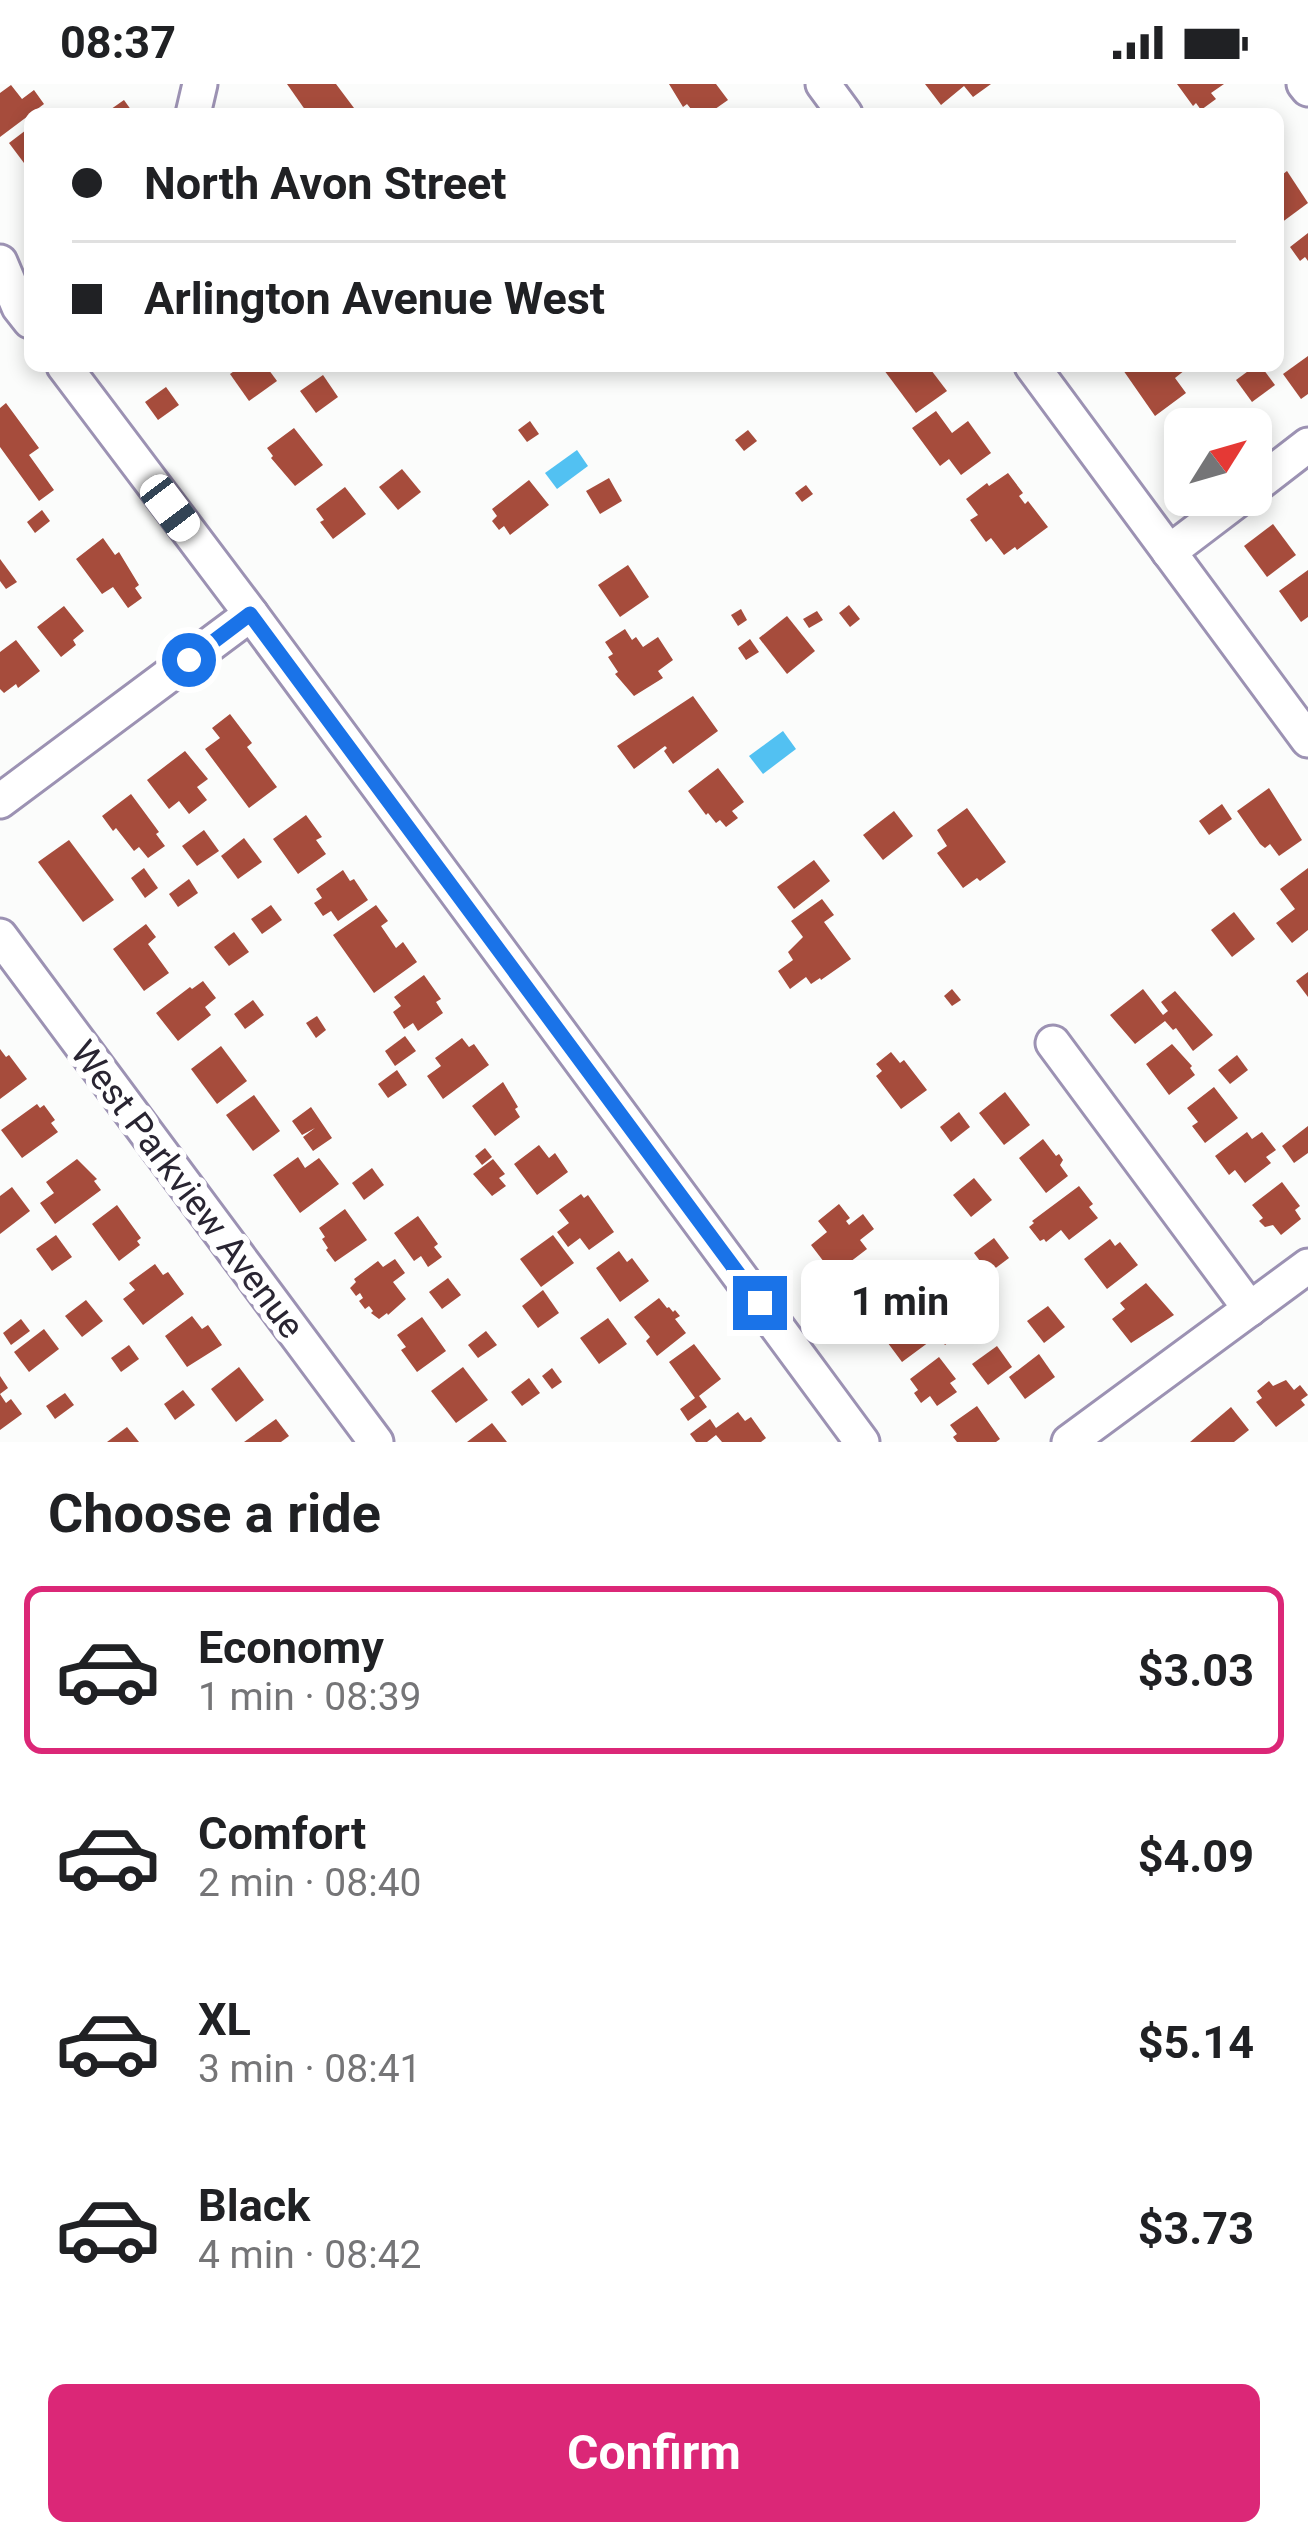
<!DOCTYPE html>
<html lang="en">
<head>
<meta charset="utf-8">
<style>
  :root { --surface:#fff; --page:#f6f6f6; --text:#202124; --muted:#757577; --line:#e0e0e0; --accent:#db2777 }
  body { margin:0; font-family:Roboto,sans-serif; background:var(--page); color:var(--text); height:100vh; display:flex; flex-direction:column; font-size:45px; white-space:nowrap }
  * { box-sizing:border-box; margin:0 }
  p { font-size:39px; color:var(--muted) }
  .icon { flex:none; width:66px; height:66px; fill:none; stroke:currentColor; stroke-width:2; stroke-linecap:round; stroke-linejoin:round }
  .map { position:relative; height:1358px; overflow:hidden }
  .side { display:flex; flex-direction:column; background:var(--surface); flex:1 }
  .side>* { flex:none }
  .guide { position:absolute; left:24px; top:24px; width:1260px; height:264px; border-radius:18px; box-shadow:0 6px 18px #0003; display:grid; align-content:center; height:264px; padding:0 48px; background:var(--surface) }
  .needle { width:78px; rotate:53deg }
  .tools { position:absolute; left:1164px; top:324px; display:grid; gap:24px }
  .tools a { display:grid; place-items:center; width:108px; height:108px; border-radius:18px; background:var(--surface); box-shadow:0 6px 18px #0003; font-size:60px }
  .end { position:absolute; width:54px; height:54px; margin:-27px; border:15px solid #1a73e8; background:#fff; box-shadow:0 0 0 6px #fff }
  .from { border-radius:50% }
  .bubble { position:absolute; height:84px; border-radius:18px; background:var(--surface); box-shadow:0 6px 18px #0003; font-size:39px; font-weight:700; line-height:84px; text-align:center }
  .car { position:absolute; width:36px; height:72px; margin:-36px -18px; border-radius:15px; box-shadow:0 0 9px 3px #0007; background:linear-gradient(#fff 24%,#345 0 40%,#fff 0 76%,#345 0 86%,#fff 0) }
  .guide b { display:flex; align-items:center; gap:42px; height:114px; font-size:45px }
  .guide b+b { border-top:3px solid var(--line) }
  .guide i { width:30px; height:30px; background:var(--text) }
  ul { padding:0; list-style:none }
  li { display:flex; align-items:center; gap:36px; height:168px; margin:0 24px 18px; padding:0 24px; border:6px solid transparent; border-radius:18px }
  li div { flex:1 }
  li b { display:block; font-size:45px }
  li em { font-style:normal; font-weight:700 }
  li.current { border-color:var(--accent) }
  li>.icon { width:108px; height:108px; stroke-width:1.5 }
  h2 { padding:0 48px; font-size:54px; line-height:144px }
  .cta { display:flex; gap:24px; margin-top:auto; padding:24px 48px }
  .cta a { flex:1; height:138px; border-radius:18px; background:var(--accent); color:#fff; font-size:48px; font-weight:700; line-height:138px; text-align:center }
  .status { display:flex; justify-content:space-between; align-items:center; height:84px; padding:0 60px; background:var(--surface); direction:ltr }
  .status svg { height:33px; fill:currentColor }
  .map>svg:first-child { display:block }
</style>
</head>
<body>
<div class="status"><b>08:37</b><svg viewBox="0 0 49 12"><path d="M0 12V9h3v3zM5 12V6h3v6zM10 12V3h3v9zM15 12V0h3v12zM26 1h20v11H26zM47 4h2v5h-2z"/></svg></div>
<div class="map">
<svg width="1308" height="1358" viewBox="0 0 1308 1358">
  <rect width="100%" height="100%" fill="#fbfcfb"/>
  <g fill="#52c1f2">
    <polygon points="577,366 588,382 557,405 545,389"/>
    <polygon points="783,647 796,665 763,690 749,672"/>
  </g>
  <g fill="#a64c3c">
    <polygon points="287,0 336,0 354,24 346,30 308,30"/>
    <polygon points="669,0 716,0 728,16 708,30 695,30 687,20 683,23"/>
    <polygon points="925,0 991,0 973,13 964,2 941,21"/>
    <polygon points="1177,0 1224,0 1211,9 1216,15 1201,26 1196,19 1193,22"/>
    <polygon points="11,1 22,15 34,6 44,20 0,53 0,9"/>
    <polygon points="124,16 134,30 104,30"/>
    <polygon points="30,43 30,87 9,59"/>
    <polygon points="1287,87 1308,119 1281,139 1278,135 1278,94"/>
    <polygon points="1308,149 1308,177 1305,173 1300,177 1290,163"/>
    <polygon points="1308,272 1308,310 1301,315 1283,290"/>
    <polygon points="241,282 266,282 277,297 249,317 230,290"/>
    <polygon points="881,282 928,282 947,307 916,329"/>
    <polygon points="1129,282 1182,282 1185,286 1175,294 1186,309 1155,332 1123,286"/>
    <polygon points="1255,282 1261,282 1275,301 1252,318 1236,296"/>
    <polygon points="323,291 338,313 316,329 300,307"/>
    <polygon points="166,303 179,321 158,336 145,318"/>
    <polygon points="6,319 39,364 29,371 54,406 39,417 0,363 0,324"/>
    <polygon points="936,327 952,349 968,337 991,369 961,391 949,375 940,382 912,344"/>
    <polygon points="1191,329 1199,339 1208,332 1217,345 1185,345 1185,370 1168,347"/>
    <polygon points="530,337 539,350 527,358 518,346"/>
    <polygon points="294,344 323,381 295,402 271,374 273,372 267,364"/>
    <polygon points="748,346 757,357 744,367 735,356"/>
    <polygon points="402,385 421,408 398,426 379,403"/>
    <polygon points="1008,389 1023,409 1019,412 1025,420 1028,417 1048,443 1017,466 1015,463 1004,471 991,454 986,458 970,436 978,431 966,415 987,399 989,402"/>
    <polygon points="609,394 622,417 600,430 586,407"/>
    <polygon points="529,396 549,421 510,451 504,442 499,446 492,437 497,432 492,425"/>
    <polygon points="806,401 813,410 802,418 795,409"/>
    <polygon points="345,403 366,430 333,455 320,438 324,436 316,425"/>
    <polygon points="42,426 50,437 35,449 27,438"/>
    <polygon points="1273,440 1296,471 1267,493 1244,462"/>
    <polygon points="103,454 115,471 119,468 139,501 135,504 142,514 128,524 113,503 102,510 76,475"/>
    <polygon points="0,475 17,498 6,505 0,497"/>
    <polygon points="628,481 649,513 620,533 598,501"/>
    <polygon points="1308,486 1308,533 1301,538 1279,507"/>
    <polygon points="849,521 860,535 850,543 839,529"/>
    <polygon points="64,522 84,547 73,556 76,561 61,573 37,543"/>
    <polygon points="741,525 747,536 738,542 731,531"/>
    <polygon points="817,527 823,536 809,544 803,535"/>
    <polygon points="787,532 815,567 787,590 759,554"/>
    <polygon points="625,545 632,556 636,553 643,563 658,553 673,576 658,587 663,594 634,612 615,590 618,588 608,573 613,570 605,558"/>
    <polygon points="750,555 759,568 746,576 738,564"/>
    <polygon points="16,556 40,587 18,604 16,600 4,609 0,605 0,568"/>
    <polygon points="693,612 718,647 673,680 664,667 667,664 665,662 634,685 617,662"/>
    <polygon points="230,630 252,659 247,663 277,703 249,724 205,665 220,654 212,644"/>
    <polygon points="185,667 208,695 197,703 207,716 189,730 179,717 169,725 147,696"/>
    <polygon points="718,684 744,718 732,727 738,734 726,743 720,736 716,739 708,729 706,731 688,707"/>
    <polygon points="1269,704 1302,756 1279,772 1270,760 1265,764 1260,760 1237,727"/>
    <polygon points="131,710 159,748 156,750 165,762 148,774 139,763 134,767 116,744 113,747 102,732"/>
    <polygon points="1222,720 1232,735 1209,751 1199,737"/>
    <polygon points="967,724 1006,778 980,797 977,794 963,804 937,769 947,762 937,746"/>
    <polygon points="894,727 913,752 883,776 863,751"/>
    <polygon points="306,731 322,753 316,756 326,770 298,790 273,755"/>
    <polygon points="204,746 219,767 197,782 182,762"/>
    <polygon points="244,754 262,778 238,795 221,772"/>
    <polygon points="69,756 114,816 83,838 38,778"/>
    <polygon points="814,776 830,797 794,825 777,803"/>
    <polygon points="144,784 158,804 145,814 131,794"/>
    <polygon points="1308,784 1308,846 1292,859 1276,839 1295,825 1280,805"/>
    <polygon points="343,786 350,797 354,795 368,816 338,837 331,827 323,832 314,819 322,814 316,805"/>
    <polygon points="189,795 198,809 178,823 169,810"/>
    <polygon points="822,815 834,831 824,838 851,875 821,896 820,894 811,900 806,893 790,905 778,887 793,876 788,868 803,853 791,837"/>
    <polygon points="271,821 282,836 262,850 251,835"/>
    <polygon points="376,821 388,837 381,842 396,864 403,858 417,878 374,909 333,851"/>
    <polygon points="1234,828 1255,855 1232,873 1211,846"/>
    <polygon points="146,840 156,853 148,860 169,889 144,907 113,865"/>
    <polygon points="234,848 249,868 229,882 214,863"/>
    <polygon points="1308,888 1308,913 1296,897"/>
    <polygon points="424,891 441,915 436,918 443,929 418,947 413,939 404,945 393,928 401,922 394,913"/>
    <polygon points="203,897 216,914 205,923 211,931 178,957 156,929 190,903 192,905"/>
    <polygon points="952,905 961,916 952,922 944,912"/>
    <polygon points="1143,905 1163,931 1168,927 1161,918 1175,907 1213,951 1193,967 1176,944 1173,946 1165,937 1135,960 1110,931"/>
    <polygon points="253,916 264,931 245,945 234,930"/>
    <polygon points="317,932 326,946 316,954 306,939"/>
    <polygon points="405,952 416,967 395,982 385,967"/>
    <polygon points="462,954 469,963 474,960 489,981 443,1015 427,992 441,982 435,974"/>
    <polygon points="1172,960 1192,982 1190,984 1195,991 1169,1011 1146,980"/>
    <polygon points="221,962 247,997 217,1020 191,985"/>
    <polygon points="0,965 6,973 9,971 27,995 0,1015"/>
    <polygon points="891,968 900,979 904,976 927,1006 901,1025 876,992 882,987 876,980"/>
    <polygon points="1237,971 1248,986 1230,1000 1218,986"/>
    <polygon points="397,986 407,1001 388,1014 378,1000"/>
    <polygon points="503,998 518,1023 515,1025 520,1033 495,1052 472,1022"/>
    <polygon points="1214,1003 1238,1034 1205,1059 1192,1042 1198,1038 1187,1024"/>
    <polygon points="1005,1008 1030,1041 1004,1061 979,1029"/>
    <polygon points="254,1011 280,1047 253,1067 226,1031"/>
    <polygon points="37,1020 40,1024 44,1021 55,1036 51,1039 58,1048 22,1074 1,1046"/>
    <polygon points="311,1023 332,1054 313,1067 303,1053 315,1044 302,1051 292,1037"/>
    <polygon points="959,1028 970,1043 951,1058 940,1043"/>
    <polygon points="1308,1042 1308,1069 1294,1079 1282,1062"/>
    <polygon points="1247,1048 1252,1055 1262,1048 1276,1066 1266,1073 1271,1079 1245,1099 1235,1086 1229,1091 1215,1072"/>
    <polygon points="1043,1055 1056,1072 1059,1070 1063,1076 1060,1081 1068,1092 1046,1109 1019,1074"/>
    <polygon points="539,1061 549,1074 555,1069 568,1088 537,1111 514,1080"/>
    <polygon points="485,1064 492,1073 482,1081 475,1072"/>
    <polygon points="298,1073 305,1084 319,1074 339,1100 300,1129 273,1091"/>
    <polygon points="77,1075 97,1095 94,1097 101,1106 55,1140 40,1119 54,1109 46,1098"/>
    <polygon points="493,1075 505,1090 499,1094 506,1102 492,1112 473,1090"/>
    <polygon points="372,1084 384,1101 364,1116 352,1099"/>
    <polygon points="974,1094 992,1116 971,1133 953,1111"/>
    <polygon points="1282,1098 1300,1122 1295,1126 1301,1135 1281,1151 1273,1141 1265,1143 1259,1137 1263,1134 1252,1121"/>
    <polygon points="1079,1102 1093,1120 1089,1123 1098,1134 1069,1156 1061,1146 1046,1158 1044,1155 1040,1157 1029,1143 1034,1139 1032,1137"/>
    <polygon points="12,1103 30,1127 0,1150 0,1112"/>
    <polygon points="581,1110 584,1114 588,1111 614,1148 589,1166 580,1154 568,1163 557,1148 569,1139 559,1126"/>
    <polygon points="839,1120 850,1134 846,1137 849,1141 863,1130 874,1145 860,1156 867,1165 837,1188 827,1176 824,1178 811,1161 827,1148 818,1137"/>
    <polygon points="117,1121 141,1154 137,1157 140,1161 119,1177 92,1140"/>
    <polygon points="345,1125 367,1156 335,1178 326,1166 328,1164 322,1155 325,1153 319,1144"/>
    <polygon points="418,1132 438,1160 434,1163 442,1173 428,1183 421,1172 414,1177 394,1149"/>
    <polygon points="56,1151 72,1173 52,1187 36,1165"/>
    <polygon points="553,1151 574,1179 541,1203 520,1175"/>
    <polygon points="994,1154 1009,1174 989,1189 974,1169"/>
    <polygon points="1110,1155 1115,1162 1120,1158 1138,1181 1107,1205 1084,1175"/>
    <polygon points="619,1167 627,1178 632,1174 649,1197 620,1218 596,1184"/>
    <polygon points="395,1175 405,1189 393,1198 406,1215 388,1231 387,1229 379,1235 371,1229 373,1227 369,1222 365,1225 359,1217 363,1214 360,1209 356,1212 350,1204 356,1198 354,1195 378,1177 383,1183"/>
    <polygon points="871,1177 896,1208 869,1228 858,1215 854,1218 841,1200"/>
    <polygon points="155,1180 163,1191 168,1188 184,1210 143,1241 123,1215 135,1206 129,1199"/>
    <polygon points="921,1185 931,1198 913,1213 902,1199"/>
    <polygon points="448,1194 461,1211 442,1225 429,1208"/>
    <polygon points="1146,1199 1174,1231 1131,1259 1112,1235 1125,1225 1120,1219"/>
    <polygon points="543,1206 559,1229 538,1244 522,1222"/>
    <polygon points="659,1214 667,1224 669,1223 673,1228 675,1226 680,1232 675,1235 686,1249 657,1272 646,1257 650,1253 634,1233"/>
    <polygon points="86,1216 103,1237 82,1253 65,1232"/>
    <polygon points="900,1221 919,1245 922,1242 925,1247 922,1249 929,1258 902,1278 876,1243"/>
    <polygon points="1048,1222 1065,1243 1044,1259 1027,1237"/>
    <polygon points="192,1232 202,1245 208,1241 222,1261 187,1283 165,1252"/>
    <polygon points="422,1233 446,1267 417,1288 401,1266 406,1263 397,1251"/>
    <polygon points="956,1233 965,1246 945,1261 936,1249"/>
    <polygon points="608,1234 627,1260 599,1280 580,1254"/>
    <polygon points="21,1235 30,1247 11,1261 3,1249"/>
    <polygon points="44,1245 59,1265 29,1288 14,1268"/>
    <polygon points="486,1247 497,1261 478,1274 468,1261"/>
    <polygon points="694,1260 721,1295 699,1312 707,1323 688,1337 680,1325 695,1314 669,1278"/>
    <polygon points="129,1261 139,1275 121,1288 111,1274"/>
    <polygon points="997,1262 1012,1283 988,1301 972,1280"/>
    <polygon points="1039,1270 1055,1293 1025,1315 1009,1293"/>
    <polygon points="939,1273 956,1295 950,1299 957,1308 937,1322 930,1312 921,1319 914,1309 918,1306 910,1295"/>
    <polygon points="239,1283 264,1316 236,1338 211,1305"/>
    <polygon points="463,1283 488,1316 456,1339 431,1307"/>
    <polygon points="552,1284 562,1298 552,1305 542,1292"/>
    <polygon points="0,1292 8,1304 0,1310 6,1319 11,1315 22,1330 0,1346"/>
    <polygon points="529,1294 540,1309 522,1322 511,1308"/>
    <polygon points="1286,1296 1294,1306 1300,1301 1308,1311 1301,1316 1305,1321 1276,1343 1256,1318 1262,1314 1257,1307 1269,1297 1273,1302"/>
    <polygon points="183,1306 195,1321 175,1336 164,1320"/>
    <polygon points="65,1309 74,1321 55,1335 46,1322"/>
    <polygon points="977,1322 1000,1355 996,1358 957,1358 953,1353 957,1350 950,1341"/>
    <polygon points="1231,1323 1249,1346 1234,1358 1190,1358"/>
    <polygon points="738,1328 745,1337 751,1333 766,1354 761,1358 722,1358 716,1351 707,1358 696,1358 690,1350 710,1335 716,1344"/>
    <polygon points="276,1335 289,1352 281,1358 244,1358"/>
    <polygon points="492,1339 507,1358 467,1358"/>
    <polygon points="127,1343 139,1358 107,1358"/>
  </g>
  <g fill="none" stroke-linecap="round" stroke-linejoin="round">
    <g stroke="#9c92b3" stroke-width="39">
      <g id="minor">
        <polyline points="823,0 845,30"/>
        <polyline points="1304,0 1308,5"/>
        <polyline points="193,30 200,0"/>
        <polyline points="0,178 19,223 30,237"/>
        <polyline points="64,282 251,530 862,1358"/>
        <polyline points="1032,282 1308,656"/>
        <polyline points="1251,405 1308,361"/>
        <polyline points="1169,468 1244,411"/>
        <polyline points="0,717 251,530"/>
        <polyline points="0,852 376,1358"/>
        <polyline points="1053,959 1250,1225"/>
        <polyline points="1069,1358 1308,1182"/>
      </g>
    </g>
    <use href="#minor" stroke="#fff" stroke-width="33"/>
  </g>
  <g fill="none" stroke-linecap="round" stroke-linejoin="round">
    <polyline stroke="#1a73e8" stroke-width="15" points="189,576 250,530 760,1219"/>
  </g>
  <g text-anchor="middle" stroke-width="12" stroke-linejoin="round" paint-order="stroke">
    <g font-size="36" fill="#292532" stroke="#fff">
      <text transform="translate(188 1105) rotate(53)" y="13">West Parkview Avenue</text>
    </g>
  </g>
</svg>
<div class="tools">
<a><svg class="needle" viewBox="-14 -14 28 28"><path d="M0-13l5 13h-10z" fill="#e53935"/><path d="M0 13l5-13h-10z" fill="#757577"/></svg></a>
</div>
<i class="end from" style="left:189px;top:576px"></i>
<i class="end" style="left:760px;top:1219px"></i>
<div class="bubble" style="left:801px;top:1176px;width:198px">1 min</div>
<i class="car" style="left:170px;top:424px;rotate:143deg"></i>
<div class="guide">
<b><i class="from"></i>North Avon Street</b>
<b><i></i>Arlington Avenue West</b>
</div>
</div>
<section class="side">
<h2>Choose a ride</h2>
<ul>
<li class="current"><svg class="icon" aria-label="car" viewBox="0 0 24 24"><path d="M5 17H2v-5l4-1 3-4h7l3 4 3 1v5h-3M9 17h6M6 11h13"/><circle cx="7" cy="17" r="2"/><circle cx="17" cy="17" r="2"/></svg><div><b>Economy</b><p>1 min · 08:39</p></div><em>$3.03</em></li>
<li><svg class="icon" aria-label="car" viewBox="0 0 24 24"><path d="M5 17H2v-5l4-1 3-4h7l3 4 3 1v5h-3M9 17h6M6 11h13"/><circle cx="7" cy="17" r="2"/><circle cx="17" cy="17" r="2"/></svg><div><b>Comfort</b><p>2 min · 08:40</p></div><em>$4.09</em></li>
<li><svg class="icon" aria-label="car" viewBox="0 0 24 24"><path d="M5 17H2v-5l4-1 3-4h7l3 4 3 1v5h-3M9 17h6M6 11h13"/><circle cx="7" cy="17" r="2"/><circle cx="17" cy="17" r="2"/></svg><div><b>XL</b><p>3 min · 08:41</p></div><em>$5.14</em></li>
<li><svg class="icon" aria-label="car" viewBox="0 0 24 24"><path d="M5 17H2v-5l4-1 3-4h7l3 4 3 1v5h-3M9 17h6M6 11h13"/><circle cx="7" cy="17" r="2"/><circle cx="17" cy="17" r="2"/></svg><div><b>Black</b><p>4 min · 08:42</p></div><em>$3.73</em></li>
</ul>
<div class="cta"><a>Confirm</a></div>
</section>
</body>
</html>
